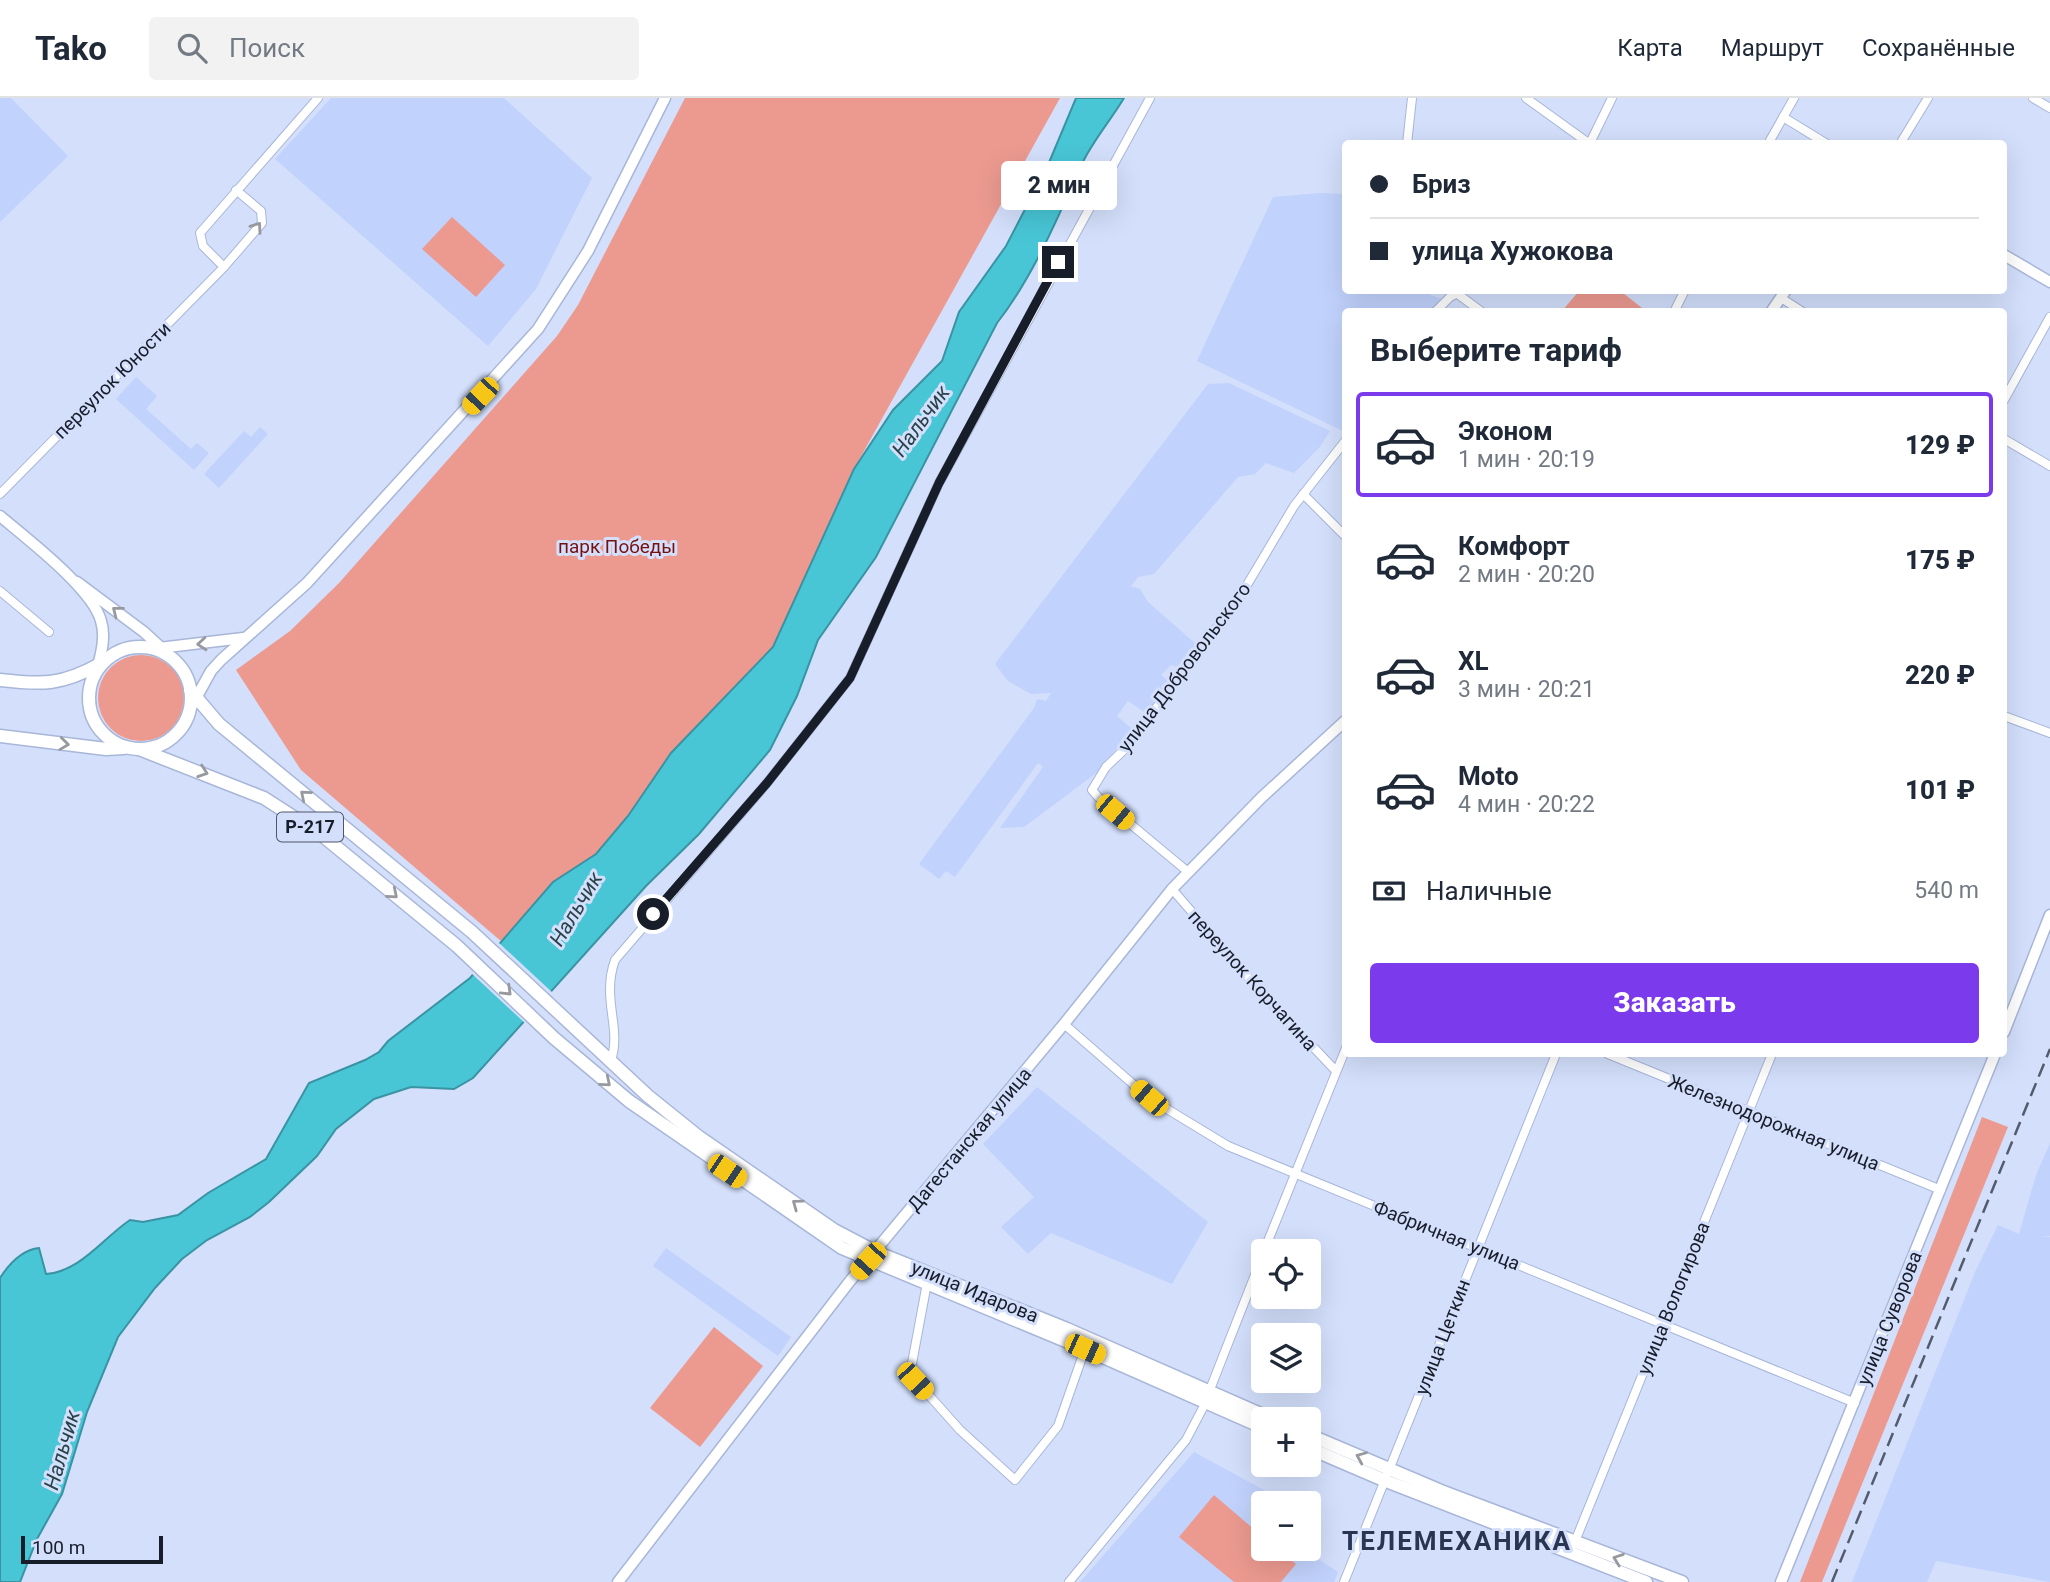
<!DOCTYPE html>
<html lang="ru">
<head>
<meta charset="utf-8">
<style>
  :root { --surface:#fff; --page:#f2f2f3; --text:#1f2937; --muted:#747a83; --line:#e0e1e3; --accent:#7c3aed }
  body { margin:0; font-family:Roboto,sans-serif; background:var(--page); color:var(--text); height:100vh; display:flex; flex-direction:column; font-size:26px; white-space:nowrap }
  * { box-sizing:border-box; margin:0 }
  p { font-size:23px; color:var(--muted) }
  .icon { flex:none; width:38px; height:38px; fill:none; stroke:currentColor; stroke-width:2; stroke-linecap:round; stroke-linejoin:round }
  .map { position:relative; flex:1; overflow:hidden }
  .sheet { position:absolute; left:1342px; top:210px; width:665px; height:749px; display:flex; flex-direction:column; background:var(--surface); border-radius:7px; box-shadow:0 7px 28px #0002 }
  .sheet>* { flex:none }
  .hud { position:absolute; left:1342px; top:42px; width:665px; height:154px; border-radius:7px; box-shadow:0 7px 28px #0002; display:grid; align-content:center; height:154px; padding:0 28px; background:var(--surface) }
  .tools { position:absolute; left:1251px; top:1141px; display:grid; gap:14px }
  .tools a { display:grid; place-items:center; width:70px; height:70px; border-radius:7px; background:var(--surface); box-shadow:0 7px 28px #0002; font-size:35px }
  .scale { position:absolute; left:21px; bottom:18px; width:142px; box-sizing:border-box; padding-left:7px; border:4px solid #181d2a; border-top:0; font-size:19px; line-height:24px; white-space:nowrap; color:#181d2a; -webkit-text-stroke:5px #d3dffb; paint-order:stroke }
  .end { position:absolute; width:32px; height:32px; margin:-16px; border:9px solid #181d2a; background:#fff; box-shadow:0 0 0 4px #fff }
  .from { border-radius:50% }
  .bubble { position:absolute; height:49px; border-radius:7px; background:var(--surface); box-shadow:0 7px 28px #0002; font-size:23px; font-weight:800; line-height:49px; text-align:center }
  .car { position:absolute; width:21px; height:42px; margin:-21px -10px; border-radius:9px; box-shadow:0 0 5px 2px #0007; background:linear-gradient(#f5c518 24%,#345 0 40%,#f5c518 0 76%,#345 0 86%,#f5c518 0) }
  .hud b { display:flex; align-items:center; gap:24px; height:66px; font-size:26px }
  .hud b+b { border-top:2px solid var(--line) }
  .hud i { width:18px; height:18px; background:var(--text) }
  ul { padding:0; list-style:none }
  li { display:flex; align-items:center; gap:21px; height:105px; margin:0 14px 10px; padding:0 14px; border:4px solid transparent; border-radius:7px }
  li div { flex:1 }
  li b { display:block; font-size:26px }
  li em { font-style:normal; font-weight:800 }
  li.current { border-color:var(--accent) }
  li>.icon { width:63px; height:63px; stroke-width:1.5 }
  h2 { padding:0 28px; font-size:32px; line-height:84px }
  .pay { display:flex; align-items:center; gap:18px; height:77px; padding:0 28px; font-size:26px }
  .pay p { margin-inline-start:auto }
  .cta { display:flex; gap:14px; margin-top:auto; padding:14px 28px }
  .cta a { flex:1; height:80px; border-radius:7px; background:var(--accent); color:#fff; font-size:28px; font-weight:800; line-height:80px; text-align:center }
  header { display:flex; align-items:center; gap:42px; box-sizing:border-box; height:98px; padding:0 35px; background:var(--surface); border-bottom:2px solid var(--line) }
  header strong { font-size:33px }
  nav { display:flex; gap:38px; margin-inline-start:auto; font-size:24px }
  .search { width:490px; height:63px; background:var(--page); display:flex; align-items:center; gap:18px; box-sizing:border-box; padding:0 24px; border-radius:7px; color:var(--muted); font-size:26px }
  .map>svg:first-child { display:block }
</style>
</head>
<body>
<header>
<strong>Tako</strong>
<div class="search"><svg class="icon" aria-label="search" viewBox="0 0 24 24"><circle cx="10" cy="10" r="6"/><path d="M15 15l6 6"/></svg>Поиск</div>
<nav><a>Карта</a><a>Маршрут</a><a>Сохранённые</a></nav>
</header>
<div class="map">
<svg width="2050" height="1484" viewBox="0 0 2050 1484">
  <rect width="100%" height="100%" fill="#d3dffb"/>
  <g fill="#c1d2fc">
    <polygon points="0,0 11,0 68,58 0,124"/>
    <polygon points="331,0 504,0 592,80 536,191 488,248 275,61"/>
    <polygon points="1320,95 1346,96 1346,192 1420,193 1442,201 1430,213 1346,214 1343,333 1197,263 1273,99"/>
    <polygon points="136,279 157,298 146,311 191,351 197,345 209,355 194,372 116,301"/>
    <polygon points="1229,285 1330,333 1319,350 1294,375 1266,365 1255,376 1238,379 1154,476 1138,479 1131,488 1140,491 1148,504 1196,546 1177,569 1171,567 1161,577 1168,583 1147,616 1128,603 1117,618 1132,631 1099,673 1024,729 1000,730 1043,669 1038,665 955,779 946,773 939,781 919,766 1034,610 1037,601 1046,603 1051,595 1031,596 1008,583 995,566 1208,286"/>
    <polygon points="260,329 268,336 219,390 204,376 244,333 251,339"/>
    <polygon points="1037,989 1208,1124 1172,1186 1051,1135 1028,1156 1001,1129 1034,1099 983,1046"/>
    <polygon points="2050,1045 2050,1138 2041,1138 2050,1139 2050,1484 1936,1463 1927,1484 1852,1484 1975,1174 1998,1127 2019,1136 2036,1077"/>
    <polygon points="666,1150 791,1239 778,1258 653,1168"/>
    <polygon points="1194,1354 1264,1392 1264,1401 1268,1405 1264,1405 1264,1451 1303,1451 1338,1474 1334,1484 1080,1484"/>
  </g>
  <g fill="#ec9a90">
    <polygon points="685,0 1060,0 854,371 773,549 671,655 628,718 596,756 553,784 502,844 301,672 236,572 290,533 339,485 557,238 578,207"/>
    <polygon points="452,119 505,167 476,199 422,151"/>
    <polygon points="1619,192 1646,213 1562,213 1579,193"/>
    <circle cx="141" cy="600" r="43"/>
    <polygon points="1982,1019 2008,1029 1822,1484 1800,1484"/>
    <polygon points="714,1229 763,1268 700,1349 650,1310"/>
    <polygon points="1214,1397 1263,1439 1264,1451 1278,1451 1296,1466 1281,1484 1234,1484 1179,1439"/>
  </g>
  <path fill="#48c6d6" stroke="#3a93a2" stroke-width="2" d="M1076,0h48c-13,22 -33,45 -43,68 -24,53 -48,111 -84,157l-121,234 -58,83 -21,56 -27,54 -71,84 -53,52 -173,192 -19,11 -43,-2 -37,12 -38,30 -19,27 -48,46 -19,15 -43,23 -25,19 -27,29 -37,49 -31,75 -25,82 -25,45 -17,43h-20v-304c9,-14 21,-28 39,-30l7,26c34,-2 57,-36 84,-54l13,2 35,-7 30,-22 58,-34 43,-76 56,-23 14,-8 9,-11 82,-63 83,-96 43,-28 32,-38 43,-63 102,-106 81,-178 39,-59 49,-49 17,-49 47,-66 42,-81z"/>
  <polygon fill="#d3dffb" points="498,844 554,896 527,927 470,874"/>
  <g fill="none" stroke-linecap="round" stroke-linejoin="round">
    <g stroke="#a8b6d8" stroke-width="10">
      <g id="street">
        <polyline points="1526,0 1587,44 1591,43 1612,0"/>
        <polyline points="2033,0 2050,10"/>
        <polyline points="1783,19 1827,46"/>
        <polyline points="1407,46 1412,0"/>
        <polyline points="1768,46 1794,0"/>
        <polyline points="1900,46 1928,0"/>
        <polyline points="224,169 203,148 200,135 318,0"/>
        <polyline points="1459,197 1482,214"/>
        <polyline points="1781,200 1803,214"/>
        <polyline points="1435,214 1450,199 1463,192"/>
        <polyline points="1674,214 1685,192"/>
        <polyline points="2004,302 2050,219"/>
        <polyline points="2004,341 2050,368"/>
        <polyline points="0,396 224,169 262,125 261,113 236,92"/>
        <polyline points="1303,396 1346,439"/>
        <polyline points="0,493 49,534"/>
        <polyline points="2004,618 2050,635"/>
        <polyline points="1187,773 1098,699 1092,692 1106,669 1127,649 1241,497 1294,408 1346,342"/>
        <polyline points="1172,791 1259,892 1336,973"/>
        <polyline points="1064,926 1149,1000 1228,1048 1855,1305"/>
        <polyline points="1608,956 1941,1092"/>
        <path d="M611,962c11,-32 -10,-61 4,-100l152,-177 83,-105 89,-195 211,-385"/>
        <polyline points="1264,1153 1346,950"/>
        <polyline points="927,1185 910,1276 960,1332 1015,1382 1058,1328 1085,1251"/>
        <polyline points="1209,1294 1264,1154"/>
        <polyline points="1574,1446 1772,956"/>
        <polyline points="1069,1484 1186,1342 1206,1304"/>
        <polyline points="1344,1484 1556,956"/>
      </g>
    </g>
    <g stroke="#a8b6d8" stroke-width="13">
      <g id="secondary">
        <polyline points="2004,157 2050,184"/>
        <polyline points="1771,214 1786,192"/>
        <path d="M0,418c26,22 93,73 101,105 5,16 0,33 -4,49"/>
        <polyline points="77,484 144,534 170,558"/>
        <polyline points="159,550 243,540"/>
        <polyline points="190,611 211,573 221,562 307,485 538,231 588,153 665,0"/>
        <polyline points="2004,934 2050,817"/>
        <polyline points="618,1484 850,1183 1064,926 1172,791 1261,700 1346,622"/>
        <polyline points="1781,1484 1995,956"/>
      </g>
    </g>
    <g stroke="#a8b6d8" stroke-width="15">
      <g id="primary">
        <circle cx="140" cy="600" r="51"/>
        <path d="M0,582c43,5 62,5 100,-16"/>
        <polyline points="190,592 219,626 472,834 648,998 699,1039 834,1132 876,1154 1067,1231 1272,1321"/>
        <polyline points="0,638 106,651 124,650"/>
        <polyline points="139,651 264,700 323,738 457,848 554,940 629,1003 842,1150 1085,1251 1264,1330"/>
        <polyline points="1309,1337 1441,1393 1682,1484"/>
        <polyline points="1309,1350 1386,1383 1646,1484"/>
      </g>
    </g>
    <use href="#street" stroke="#fff" stroke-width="8"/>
    <use href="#secondary" stroke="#fff" stroke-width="10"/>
    <use href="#primary" stroke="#fff" stroke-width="12"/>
    <polyline stroke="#535b6c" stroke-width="2.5" stroke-dasharray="14 7" stroke-linecap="butt" points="1832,1484 2050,951"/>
  </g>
  <defs><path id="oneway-chevron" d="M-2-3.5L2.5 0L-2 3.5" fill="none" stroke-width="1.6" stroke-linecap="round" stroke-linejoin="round" transform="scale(1.75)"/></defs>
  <g stroke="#97999f">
    <use href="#oneway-chevron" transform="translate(257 129) rotate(-55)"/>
    <use href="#oneway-chevron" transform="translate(117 513) rotate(-142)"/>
    <use href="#oneway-chevron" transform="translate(202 546) rotate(175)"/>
    <use href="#oneway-chevron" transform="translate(64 646) rotate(7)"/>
    <use href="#oneway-chevron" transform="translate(203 674) rotate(19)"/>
    <use href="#oneway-chevron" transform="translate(305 697) rotate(-140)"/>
    <use href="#oneway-chevron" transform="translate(393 796) rotate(40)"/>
    <use href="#oneway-chevron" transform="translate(507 893) rotate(44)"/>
    <use href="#oneway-chevron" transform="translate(606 984) rotate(40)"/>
    <use href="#oneway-chevron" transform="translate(797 1106) rotate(-144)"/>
    <use href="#oneway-chevron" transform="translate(1361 1359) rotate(-157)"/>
    <use href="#oneway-chevron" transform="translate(1618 1461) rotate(-160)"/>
  </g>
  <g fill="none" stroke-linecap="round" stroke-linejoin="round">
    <polyline stroke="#181d2a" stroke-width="9" points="653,816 767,685 850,580 939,385 1058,164"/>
  </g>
  <g text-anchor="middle" stroke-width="6" stroke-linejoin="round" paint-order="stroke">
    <rect fill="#d3dffb" stroke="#505769" stroke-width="2" x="277" y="714.5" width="66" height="29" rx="5"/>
    <g font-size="18" font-weight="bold" fill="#181d2a">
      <text x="310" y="735">Р-217</text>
    </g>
    <g font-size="19" fill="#181d2a" stroke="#d3dffb">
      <text transform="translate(112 282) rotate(-45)" y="7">переулок Юности</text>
      <text transform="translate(1184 569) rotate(-53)" y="7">улица Добровольского</text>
      <text transform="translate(1253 882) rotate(48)" y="7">переулок Корчагина</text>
      <text transform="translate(1774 1024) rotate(22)" y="7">Железнодорожная улица</text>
      <text transform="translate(969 1041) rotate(-50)" y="7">Дагестанская улица</text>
      <text transform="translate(1447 1137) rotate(22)" y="7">Фабричная улица</text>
      <text transform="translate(975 1193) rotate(22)" y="7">улица Идарова</text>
      <text transform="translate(1673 1200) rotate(-68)" y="7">улица Вологирова</text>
      <text transform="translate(1889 1220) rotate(-68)" y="7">улица Суворова</text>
      <text transform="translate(1442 1239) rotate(-69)" y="7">улица Цеткин</text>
    </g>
    <g font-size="19" fill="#761110" stroke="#d3dffb">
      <text x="617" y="455">парк Победы</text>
    </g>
    <g font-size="21" font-style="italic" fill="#284347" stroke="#d3dffb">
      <text transform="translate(921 323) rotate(-54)" y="7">Нальчик</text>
      <text transform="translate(576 811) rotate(-59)" y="7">Нальчик</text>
      <text transform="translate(62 1352) rotate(-74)" y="7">Нальчик</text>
    </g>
    <g font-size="26" font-weight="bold" letter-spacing="2" fill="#2a3551" stroke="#d3dffb">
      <text x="1457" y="1452">ТЕЛЕМЕХАНИКА</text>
    </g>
  </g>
</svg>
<div class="tools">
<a><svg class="icon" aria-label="locate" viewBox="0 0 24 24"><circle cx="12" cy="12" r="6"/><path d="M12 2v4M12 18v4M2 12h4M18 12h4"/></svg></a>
<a><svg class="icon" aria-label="layers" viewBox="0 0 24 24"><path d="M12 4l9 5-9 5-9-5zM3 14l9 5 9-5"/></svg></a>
<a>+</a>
<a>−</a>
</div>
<div class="scale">100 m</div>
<i class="end from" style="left:653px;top:816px"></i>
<i class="end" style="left:1058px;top:164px"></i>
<div class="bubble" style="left:1001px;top:63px;width:116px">2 мин</div>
<i class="car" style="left:480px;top:298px;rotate:223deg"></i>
<i class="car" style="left:1115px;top:714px;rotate:130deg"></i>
<i class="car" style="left:1149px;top:1000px;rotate:311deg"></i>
<i class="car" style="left:727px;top:1073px;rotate:124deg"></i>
<i class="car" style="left:868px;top:1163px;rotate:222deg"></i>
<i class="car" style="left:1085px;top:1251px;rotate:114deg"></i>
<i class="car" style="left:915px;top:1283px;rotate:137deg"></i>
<div class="hud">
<b><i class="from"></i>Бриз</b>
<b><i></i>улица Хужокова</b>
</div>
<section class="sheet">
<h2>Выберите тариф</h2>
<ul>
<li class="current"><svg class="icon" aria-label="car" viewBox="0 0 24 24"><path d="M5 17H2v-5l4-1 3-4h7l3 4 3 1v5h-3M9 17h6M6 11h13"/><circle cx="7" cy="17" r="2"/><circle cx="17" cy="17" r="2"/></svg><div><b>Эконом</b><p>1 мин · 20:19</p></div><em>129 ₽</em></li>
<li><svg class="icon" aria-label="car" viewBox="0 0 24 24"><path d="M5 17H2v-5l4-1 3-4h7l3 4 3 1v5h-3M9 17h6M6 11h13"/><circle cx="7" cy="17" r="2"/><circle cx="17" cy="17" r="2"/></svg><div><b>Комфорт</b><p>2 мин · 20:20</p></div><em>175 ₽</em></li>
<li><svg class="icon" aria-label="car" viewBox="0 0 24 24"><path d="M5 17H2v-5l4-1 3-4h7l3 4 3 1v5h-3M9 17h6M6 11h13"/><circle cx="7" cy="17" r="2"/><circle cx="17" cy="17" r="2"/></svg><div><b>XL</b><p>3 мин · 20:21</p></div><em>220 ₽</em></li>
<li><svg class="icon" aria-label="car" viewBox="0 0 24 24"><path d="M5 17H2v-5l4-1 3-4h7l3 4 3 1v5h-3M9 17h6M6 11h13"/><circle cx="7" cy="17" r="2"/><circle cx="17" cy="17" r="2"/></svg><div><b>Moto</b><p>4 мин · 20:22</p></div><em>101 ₽</em></li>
</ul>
<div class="pay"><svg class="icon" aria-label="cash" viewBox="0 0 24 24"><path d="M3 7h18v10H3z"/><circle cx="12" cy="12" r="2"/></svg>Наличные<p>540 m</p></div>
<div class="cta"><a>Заказать</a></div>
</section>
</div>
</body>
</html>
